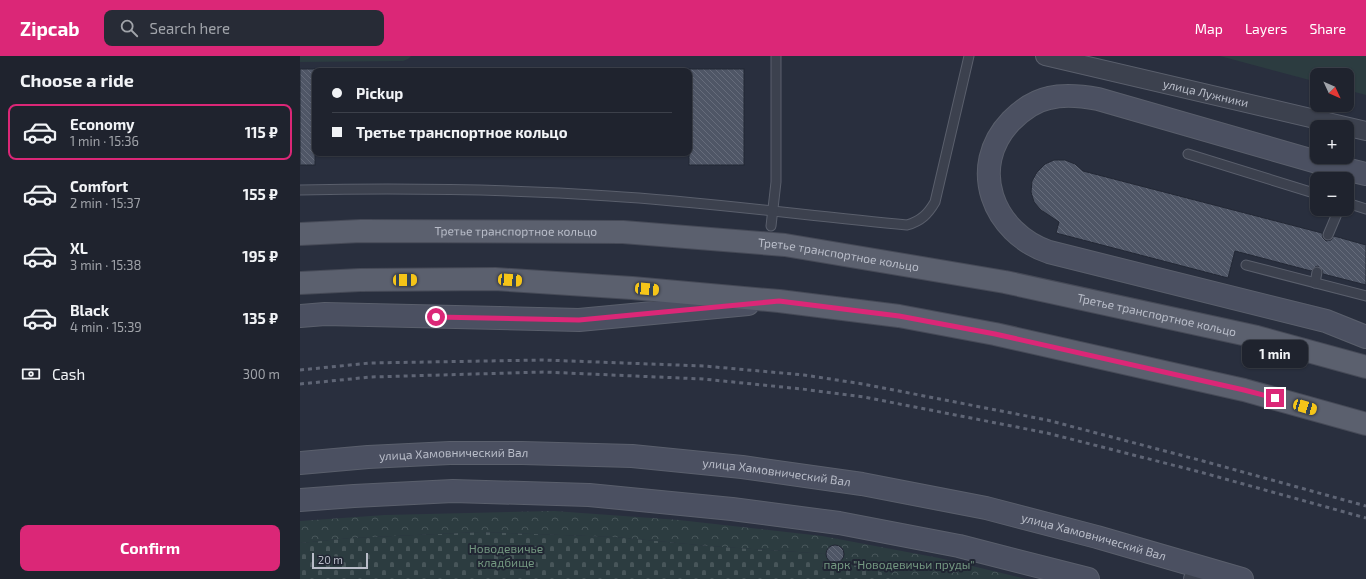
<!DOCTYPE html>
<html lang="en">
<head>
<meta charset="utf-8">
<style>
  :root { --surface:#1f232e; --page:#272b36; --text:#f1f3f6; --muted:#a1a4aa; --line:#3c404a; --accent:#db2777 }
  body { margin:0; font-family:"Exo 2",sans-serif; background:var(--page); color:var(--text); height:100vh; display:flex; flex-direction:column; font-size:15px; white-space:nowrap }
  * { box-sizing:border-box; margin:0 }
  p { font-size:13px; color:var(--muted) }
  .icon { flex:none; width:22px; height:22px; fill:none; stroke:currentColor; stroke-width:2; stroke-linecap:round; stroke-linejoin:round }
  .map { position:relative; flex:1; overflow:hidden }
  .drawer { display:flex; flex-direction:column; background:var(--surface); width:300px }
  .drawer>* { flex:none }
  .banner { position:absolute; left:12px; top:12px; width:380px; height:88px; border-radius:8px; box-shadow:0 1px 3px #0004,0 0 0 1px var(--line); display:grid; align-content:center; height:88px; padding:0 20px; background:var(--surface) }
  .needle { width:26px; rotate:134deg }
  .controls { position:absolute; left:1010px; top:12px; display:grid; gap:8px }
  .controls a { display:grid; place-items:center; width:44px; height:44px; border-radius:8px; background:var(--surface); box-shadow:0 1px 3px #0004,0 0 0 1px var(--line); font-size:20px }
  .scale { position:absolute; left:12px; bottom:10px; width:56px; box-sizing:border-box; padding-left:4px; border:2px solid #b9bdc9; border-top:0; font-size:11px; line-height:14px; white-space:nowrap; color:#b9bdc9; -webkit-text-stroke:3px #212633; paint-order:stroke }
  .end { position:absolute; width:18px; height:18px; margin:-9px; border:5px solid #db2777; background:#fff; box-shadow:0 0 0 2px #fff }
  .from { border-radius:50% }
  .bubble { position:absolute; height:28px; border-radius:8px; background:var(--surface); box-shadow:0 1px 3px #0004,0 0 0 1px var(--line); font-size:13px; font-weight:700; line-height:28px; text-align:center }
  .car { position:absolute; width:12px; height:24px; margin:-12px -6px; border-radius:5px; box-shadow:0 0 3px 1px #0007; background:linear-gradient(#f5c518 24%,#345 0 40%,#f5c518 0 76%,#345 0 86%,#f5c518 0) }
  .banner b { display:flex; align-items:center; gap:14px; height:38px; font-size:15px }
  .banner b+b { border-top:1px solid var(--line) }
  .banner i { width:10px; height:10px; background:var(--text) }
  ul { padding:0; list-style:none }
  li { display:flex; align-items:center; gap:12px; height:56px; margin:0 8px 6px; padding:0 12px; border:2px solid transparent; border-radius:8px }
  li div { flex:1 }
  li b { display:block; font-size:15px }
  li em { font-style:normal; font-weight:700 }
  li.selected { border-color:var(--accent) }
  li>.icon { width:36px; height:36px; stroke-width:1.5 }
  h2 { padding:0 20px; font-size:18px; line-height:48px }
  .pay { display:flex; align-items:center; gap:10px; height:44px; padding:0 20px; font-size:15px }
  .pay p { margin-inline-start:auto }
  .button { display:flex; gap:8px; margin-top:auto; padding:8px 20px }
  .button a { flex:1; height:46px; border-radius:8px; background:var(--accent); color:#fff; font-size:16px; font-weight:700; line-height:46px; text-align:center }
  header { display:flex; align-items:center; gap:24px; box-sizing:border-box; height:56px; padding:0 20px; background:var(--accent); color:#fff }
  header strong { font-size:19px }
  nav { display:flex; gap:22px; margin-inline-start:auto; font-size:14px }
  .search { width:280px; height:36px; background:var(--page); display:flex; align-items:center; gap:10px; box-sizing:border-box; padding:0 14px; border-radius:8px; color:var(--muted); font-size:15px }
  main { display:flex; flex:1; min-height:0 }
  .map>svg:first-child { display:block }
</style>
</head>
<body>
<header>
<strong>Zipcab</strong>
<div class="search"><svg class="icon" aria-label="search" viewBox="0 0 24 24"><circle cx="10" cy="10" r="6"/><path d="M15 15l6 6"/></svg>Search here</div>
<nav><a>Map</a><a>Layers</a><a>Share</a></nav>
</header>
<main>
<section class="drawer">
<h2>Choose a ride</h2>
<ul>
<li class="selected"><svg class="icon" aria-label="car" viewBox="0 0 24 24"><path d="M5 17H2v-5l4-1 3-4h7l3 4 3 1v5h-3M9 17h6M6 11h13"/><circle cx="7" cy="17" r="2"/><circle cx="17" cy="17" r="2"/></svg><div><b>Economy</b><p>1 min · 15:36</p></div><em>115 ₽</em></li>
<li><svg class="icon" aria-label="car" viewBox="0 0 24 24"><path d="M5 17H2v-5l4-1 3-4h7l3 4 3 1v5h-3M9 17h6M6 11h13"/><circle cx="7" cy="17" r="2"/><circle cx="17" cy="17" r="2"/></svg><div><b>Comfort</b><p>2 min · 15:37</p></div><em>155 ₽</em></li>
<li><svg class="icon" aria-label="car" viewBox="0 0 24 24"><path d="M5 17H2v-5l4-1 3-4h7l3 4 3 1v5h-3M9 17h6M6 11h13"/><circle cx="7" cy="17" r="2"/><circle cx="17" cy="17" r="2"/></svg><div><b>XL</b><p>3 min · 15:38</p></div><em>195 ₽</em></li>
<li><svg class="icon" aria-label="car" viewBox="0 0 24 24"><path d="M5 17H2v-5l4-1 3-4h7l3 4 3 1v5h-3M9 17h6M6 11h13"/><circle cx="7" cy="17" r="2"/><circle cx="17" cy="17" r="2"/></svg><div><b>Black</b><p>4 min · 15:39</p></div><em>135 ₽</em></li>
</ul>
<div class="pay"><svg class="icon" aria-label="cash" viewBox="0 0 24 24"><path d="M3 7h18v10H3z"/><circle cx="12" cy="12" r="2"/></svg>Cash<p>300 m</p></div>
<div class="button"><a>Confirm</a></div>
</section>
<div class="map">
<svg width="1066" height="523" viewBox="0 0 1066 523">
  <defs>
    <pattern id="cemetery-stones" width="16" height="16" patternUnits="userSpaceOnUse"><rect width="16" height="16" fill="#2c3c40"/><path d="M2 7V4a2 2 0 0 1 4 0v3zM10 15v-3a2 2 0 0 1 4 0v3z" fill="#48565a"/></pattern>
    <pattern id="park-crowns" width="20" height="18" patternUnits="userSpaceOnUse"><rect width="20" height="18" fill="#2c3c40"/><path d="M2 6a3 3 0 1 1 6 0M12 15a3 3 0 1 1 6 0" fill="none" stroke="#48565a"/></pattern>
    <pattern id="building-back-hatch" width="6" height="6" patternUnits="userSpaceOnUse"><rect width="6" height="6" fill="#4f5666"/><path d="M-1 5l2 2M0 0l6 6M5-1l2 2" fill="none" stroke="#666c7b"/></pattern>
  </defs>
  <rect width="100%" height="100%" fill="#292f3e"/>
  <g fill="#2c3c40">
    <polygon points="0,0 111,0 108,3 103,5 0,6"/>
    <polygon points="920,0 1066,0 1066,39 1047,34 1047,19 1017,19 1017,26"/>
  </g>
  <path fill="url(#cemetery-stones)" d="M181,476l134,5 94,9 117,8c2,7 6,9 12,8l6,-5 54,22h-598v-36l51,-5z"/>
  <path fill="url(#park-crowns)" d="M254,455l125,9 143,16 117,22 87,21h-128l-54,-22c1,-7 -1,-10 -7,-12l-7,1 -4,8 -117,-8 -94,-9 -134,-5 -130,6 -51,5v-22l85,-6z"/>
  <g fill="url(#building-back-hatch)" stroke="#232835">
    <rect x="0" y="13" width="15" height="96"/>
    <rect x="389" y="13" width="55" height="96"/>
    <polygon points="754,104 765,104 775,108 783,115 1022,177 1023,182 1026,185 1031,184 1034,180 1066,189 1066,229 1023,218 1022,214 1018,210 1015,211 1011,215 935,195 928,222 756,177 759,166 741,154 734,146 731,136 732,125 737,116 745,108"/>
    <circle cx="535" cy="498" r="9"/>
  </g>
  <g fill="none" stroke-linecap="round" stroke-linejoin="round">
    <g stroke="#5a5f6c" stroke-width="11">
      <g id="lane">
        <polyline points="888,98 1017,138"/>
        <path d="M0,134c103,-2 206,-1 309,6 100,6 199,20 298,29 14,-4 21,-11 28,-23l34,-146"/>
        <polyline points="1047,147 1066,153"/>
        <polyline points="471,170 476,126 476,0"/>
        <polyline points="1028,179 1039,153"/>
        <polyline points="946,209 1066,240"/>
        <polyline points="1015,227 1017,216"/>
      </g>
    </g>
    <g stroke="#5a5f6c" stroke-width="20">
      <g id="street">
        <path id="s1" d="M745,0l321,75"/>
        <path d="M893,523c6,-8 14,-9 23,-8"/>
      </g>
    </g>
    <g stroke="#5a5f6c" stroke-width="24">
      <g id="secondary">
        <path d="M1066,118l-49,-12 -219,-63c-16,-3 -33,-5 -49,-1 -15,3 -27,12 -38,23 -44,46 -18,112 38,131l277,69 40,16"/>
        <polyline points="0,260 25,258 279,264 448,248"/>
        <path id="s2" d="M0,407l68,-6 82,-4h72l110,3 110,11 120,17 124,24 111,29 145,42"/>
        <polyline points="0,444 54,440 153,435 289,439 432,453 539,467 659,490 788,523"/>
      </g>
    </g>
    <g stroke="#464a57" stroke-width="24">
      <g id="primary">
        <path id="s3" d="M0,178l61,-3 262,1 162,13 220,37 252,55 109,30"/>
        <polyline points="0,227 60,224 195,223 332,232 479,245 599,260 695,278 944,334 1066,368"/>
      </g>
    </g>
    <use href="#lane" stroke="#3c414e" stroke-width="9"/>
    <use href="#street" stroke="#3c414e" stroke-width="18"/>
    <use href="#secondary" stroke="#4b5061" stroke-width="22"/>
    <use href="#primary" stroke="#5b606e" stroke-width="22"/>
    <g stroke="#5f6575" stroke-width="3" stroke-dasharray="4 4" stroke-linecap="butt">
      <polyline points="0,314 70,307 243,304 404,310 504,319 563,328 747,364 903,405 1066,450"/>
      <polyline points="0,328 71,321 244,316 403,323 502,333 564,341 747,377 900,416 1066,462"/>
    </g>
  </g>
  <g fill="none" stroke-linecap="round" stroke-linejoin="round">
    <polyline stroke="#db2777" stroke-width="5" points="136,261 279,264 479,245 599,260 695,278 944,334 975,342"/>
  </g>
  <g text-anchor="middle" stroke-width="4" stroke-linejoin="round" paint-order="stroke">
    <g font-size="12" fill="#b9bdc9" stroke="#212633">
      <text dy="4" stroke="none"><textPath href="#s1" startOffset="165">улица Лужники</textPath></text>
      <text dy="4" stroke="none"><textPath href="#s3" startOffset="216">Третье транспортное кольцо</textPath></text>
      <text dy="4" stroke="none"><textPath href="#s3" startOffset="540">Третье транспортное кольцо</textPath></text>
      <text dy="4" stroke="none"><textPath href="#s3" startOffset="864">Третье транспортное кольцо</textPath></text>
      <text dy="4" stroke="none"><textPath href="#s2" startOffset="154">улица Хамовнический Вал</textPath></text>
      <text dy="4" stroke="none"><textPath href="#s2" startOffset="478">улица Хамовнический Вал</textPath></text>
      <text dy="4" stroke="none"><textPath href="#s2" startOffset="802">улица Хамовнический Вал</textPath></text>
    </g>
    <g font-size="12" fill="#739780" stroke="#212633">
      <text x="206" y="497">Новодевичье<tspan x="206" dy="14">кладбище</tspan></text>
      <text x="599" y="513">парк "Новодевичьи пруды"</text>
    </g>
  </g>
</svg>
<div class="controls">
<a><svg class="needle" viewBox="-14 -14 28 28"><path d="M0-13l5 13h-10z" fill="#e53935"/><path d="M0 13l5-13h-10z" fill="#a1a4aa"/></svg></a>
<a>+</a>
<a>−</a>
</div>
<div class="scale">20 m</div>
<i class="end from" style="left:136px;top:261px"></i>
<i class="end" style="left:975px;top:342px"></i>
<div class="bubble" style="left:942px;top:284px;width:66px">1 min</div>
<i class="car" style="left:105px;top:224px;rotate:89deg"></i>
<i class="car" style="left:210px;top:224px;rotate:94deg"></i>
<i class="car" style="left:347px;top:233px;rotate:95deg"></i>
<i class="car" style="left:1005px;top:351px;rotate:106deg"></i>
<div class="banner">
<b><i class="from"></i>Pickup</b>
<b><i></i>Третье транспортное кольцо</b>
</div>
</div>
</main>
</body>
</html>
